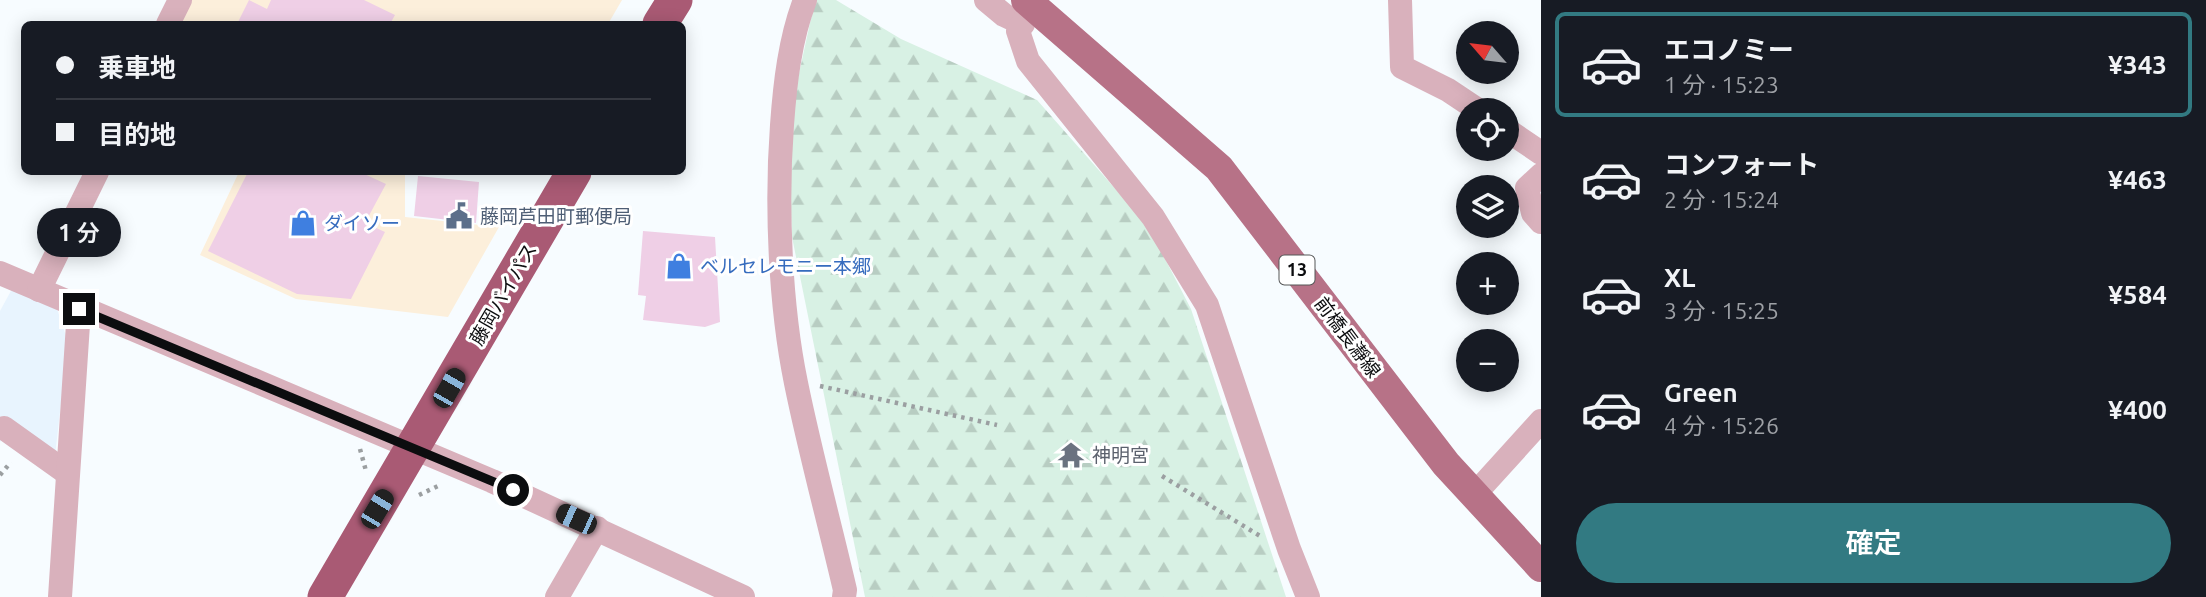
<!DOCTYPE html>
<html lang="ja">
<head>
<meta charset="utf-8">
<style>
  :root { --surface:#171b24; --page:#242831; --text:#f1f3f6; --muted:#9ea1a6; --line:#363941; --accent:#327a82 }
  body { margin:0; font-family:Ubuntu,"Noto Sans JP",sans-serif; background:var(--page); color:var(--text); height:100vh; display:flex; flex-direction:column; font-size:26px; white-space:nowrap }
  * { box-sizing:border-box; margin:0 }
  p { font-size:23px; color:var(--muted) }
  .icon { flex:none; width:38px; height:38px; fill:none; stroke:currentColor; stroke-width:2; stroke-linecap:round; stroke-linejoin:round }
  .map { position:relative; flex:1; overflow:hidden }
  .sheet { display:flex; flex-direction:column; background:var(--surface); width:665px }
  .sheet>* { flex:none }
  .top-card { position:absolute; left:21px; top:21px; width:665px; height:154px; border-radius:10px; box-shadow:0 4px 18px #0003; display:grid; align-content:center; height:154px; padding:0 35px; background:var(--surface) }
  .needle { width:46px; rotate:298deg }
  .buttons { position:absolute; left:1456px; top:21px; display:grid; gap:14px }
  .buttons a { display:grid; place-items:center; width:63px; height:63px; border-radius:50%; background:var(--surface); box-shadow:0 4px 18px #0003; font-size:35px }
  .end { position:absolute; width:32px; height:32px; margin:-16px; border:9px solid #0c0d0f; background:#fff; box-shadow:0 0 0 4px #fff }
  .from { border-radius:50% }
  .bubble { position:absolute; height:49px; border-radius:24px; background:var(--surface); box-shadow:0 4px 18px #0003; font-size:23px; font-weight:600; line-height:49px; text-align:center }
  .car { position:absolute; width:21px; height:42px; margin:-21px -10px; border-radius:9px; box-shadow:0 0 5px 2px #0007; background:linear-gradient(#222 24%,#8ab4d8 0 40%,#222 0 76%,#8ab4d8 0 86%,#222 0) }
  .top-card b { display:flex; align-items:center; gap:24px; height:66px; font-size:26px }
  .top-card b+b { border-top:2px solid var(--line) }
  .top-card i { width:18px; height:18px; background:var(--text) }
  ul { padding:12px 0 0; list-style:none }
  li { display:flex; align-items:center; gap:21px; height:105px; margin:0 14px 10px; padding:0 21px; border:4px solid transparent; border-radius:10px }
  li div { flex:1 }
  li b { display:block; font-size:26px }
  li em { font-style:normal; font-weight:600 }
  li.on { border-color:var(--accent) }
  li>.icon { width:63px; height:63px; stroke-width:1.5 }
  .action { display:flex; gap:14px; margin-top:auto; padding:14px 35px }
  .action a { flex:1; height:80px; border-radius:42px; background:var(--accent); color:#fff; font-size:28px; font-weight:600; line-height:80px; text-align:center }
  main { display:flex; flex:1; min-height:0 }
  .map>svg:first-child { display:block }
</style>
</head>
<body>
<main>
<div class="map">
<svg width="1541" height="597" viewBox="0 0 1541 597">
  <defs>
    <pattern id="forest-firs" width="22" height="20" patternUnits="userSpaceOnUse" patternTransform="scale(1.75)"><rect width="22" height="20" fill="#d8f1e4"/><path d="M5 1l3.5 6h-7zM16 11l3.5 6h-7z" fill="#b8cdc2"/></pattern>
  </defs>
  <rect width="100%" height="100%" fill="#f7fcff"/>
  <g fill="#fcefdb">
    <polygon points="191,0 622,0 608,24 179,24"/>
    <polygon points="239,172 405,172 405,217 499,227 448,317 296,299 200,255"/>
  </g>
  <polygon fill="#e8f4fe" points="12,289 57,309 68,342 53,473 2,439 0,442 0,311"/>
  <polygon fill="url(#forest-firs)" points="815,0 836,0 901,39 1037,100 1148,226 1191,309 1286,597 865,597 792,237 788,124"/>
  <g fill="#efcfe6">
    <polygon points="249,0 267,9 271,0 364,0 395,15 390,24 237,24"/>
    <polygon points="248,172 360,172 386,184 365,223 385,232 351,299 297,294 208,251"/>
    <polygon points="418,176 479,182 476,223 414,216"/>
    <polygon points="643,231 715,237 720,322 705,327 643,320 646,296 638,295"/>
  </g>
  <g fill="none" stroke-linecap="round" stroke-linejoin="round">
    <g stroke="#9b9fa1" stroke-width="4.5" stroke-dasharray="3.5 5" stroke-linecap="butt">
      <polyline points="820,386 997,425"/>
      <polyline points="360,449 366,471"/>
      <polyline points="0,475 11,462"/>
      <polyline points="1162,476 1260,536"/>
      <polyline points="419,495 440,485"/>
    </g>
    <g stroke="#d9b1bc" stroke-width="24">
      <path d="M805,0c-15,39 -20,83 -23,125 -6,80 -2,180 14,258 14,69 33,138 49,207l-1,7"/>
      <polyline points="986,0 1004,15 1023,24"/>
      <polyline points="1400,0 1402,67 1448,90 1478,110"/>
      <polyline points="1032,6 1018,31 1028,61 1153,217 1207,305 1289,549 1308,597"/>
      <polyline points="168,24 180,0"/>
      <polyline points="1507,130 1541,153"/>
      <polyline points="1541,175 1527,188 1533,213 1541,222"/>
      <polyline points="0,273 492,481 743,597"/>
      <polyline points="39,290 97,172"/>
      <polyline points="4,428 67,473"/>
      <polyline points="1473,496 1541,421"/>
      <polyline points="60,597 79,309"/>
      <polyline points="557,597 597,528"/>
    </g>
    <polyline stroke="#b77287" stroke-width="30" points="1026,0 1219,168 1446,464 1541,567"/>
    <g stroke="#a95a74" stroke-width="35">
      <polyline points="660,24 675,0"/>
      <polyline points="325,597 574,172"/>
    </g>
  </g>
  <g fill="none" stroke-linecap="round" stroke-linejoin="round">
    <polyline stroke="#0c0d0f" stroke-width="9" points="79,309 513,490"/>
  </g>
  <defs>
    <g id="civic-bare" transform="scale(2.1)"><path d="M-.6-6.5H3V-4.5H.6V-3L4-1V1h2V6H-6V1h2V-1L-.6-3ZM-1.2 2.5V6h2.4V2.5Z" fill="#5c6f8a" stroke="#fff" stroke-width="2.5" paint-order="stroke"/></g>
    <g id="shop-bare" transform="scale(2.1)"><path d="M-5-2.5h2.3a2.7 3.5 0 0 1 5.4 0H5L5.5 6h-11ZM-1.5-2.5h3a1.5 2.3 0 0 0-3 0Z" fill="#3f7fe0" stroke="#fff" stroke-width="2.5" paint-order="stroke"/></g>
    <g id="temple-bare" transform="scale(2.1)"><path d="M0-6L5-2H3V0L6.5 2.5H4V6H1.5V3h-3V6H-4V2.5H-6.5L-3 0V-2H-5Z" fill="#6b7280" stroke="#fff" stroke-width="2.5" paint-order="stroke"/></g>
  </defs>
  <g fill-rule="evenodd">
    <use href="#civic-bare" x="459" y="216"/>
    <use href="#shop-bare" x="303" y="223"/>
    <use href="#shop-bare" x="679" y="266"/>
    <use href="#temple-bare" x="1071" y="455"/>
  </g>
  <g text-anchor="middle" stroke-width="6" stroke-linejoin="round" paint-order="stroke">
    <rect fill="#fff" stroke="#555657" stroke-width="2" x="1279.5" y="255.5" width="35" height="29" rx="5"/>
    <g font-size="18" font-weight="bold" fill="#0c0d0f">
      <text x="1297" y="276">13</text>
    </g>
    <g font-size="19" fill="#4e5e75" stroke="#fff" text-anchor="start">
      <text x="480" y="223">藤岡芦田町郵便局</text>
    </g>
    <g font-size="19" fill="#366cbe" stroke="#fff" text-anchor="start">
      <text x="324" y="230">ダイソー</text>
      <text x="700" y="273">ベルセレモニー本郷</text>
    </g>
    <g font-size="19" fill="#0c0d0f" stroke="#fff">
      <text transform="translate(503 294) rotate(-60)" y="7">藤岡バイパス</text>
      <text transform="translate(1348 337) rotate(53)" y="7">前橋長瀞線</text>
    </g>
    <g font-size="19" fill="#5b616d" stroke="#fff" text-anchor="start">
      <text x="1092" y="462">神明宮</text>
    </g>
  </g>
</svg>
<div class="buttons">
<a><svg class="needle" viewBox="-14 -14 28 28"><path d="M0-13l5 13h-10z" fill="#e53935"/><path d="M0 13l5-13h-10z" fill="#9ea1a6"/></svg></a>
<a><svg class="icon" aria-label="locate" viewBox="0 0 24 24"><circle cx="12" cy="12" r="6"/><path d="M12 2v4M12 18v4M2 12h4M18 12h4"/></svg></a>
<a><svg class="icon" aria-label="layers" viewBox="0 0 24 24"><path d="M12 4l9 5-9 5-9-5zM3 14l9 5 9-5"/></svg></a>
<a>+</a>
<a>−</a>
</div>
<i class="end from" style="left:513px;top:490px"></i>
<i class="end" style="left:79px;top:309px"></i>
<div class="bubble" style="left:37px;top:208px;width:84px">1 分</div>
<i class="car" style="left:449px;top:388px;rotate:30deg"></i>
<i class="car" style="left:377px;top:509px;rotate:31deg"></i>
<i class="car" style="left:576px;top:519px;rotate:294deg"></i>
<div class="top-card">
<b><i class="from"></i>乗車地</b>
<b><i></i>目的地</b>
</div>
</div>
<section class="sheet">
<ul>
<li class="on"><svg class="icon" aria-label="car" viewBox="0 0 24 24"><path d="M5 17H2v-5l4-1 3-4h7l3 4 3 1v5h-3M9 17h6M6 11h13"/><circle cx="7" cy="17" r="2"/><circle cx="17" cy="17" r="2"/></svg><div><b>エコノミー</b><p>1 分 · 15:23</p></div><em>¥343</em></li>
<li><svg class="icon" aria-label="car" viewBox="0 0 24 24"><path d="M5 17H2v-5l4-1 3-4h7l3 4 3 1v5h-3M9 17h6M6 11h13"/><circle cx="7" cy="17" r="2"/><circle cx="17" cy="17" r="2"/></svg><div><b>コンフォート</b><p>2 分 · 15:24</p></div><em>¥463</em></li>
<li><svg class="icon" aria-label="car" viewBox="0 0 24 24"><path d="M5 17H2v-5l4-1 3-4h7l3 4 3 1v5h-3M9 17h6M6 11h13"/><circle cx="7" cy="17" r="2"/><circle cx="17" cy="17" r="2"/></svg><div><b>XL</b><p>3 分 · 15:25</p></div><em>¥584</em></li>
<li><svg class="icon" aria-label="car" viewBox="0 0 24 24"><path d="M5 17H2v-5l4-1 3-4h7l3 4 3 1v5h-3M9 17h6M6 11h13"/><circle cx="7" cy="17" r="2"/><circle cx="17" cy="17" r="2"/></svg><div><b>Green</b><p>4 分 · 15:26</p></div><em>¥400</em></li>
</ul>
<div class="action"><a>確定</a></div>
</section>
</main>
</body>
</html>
